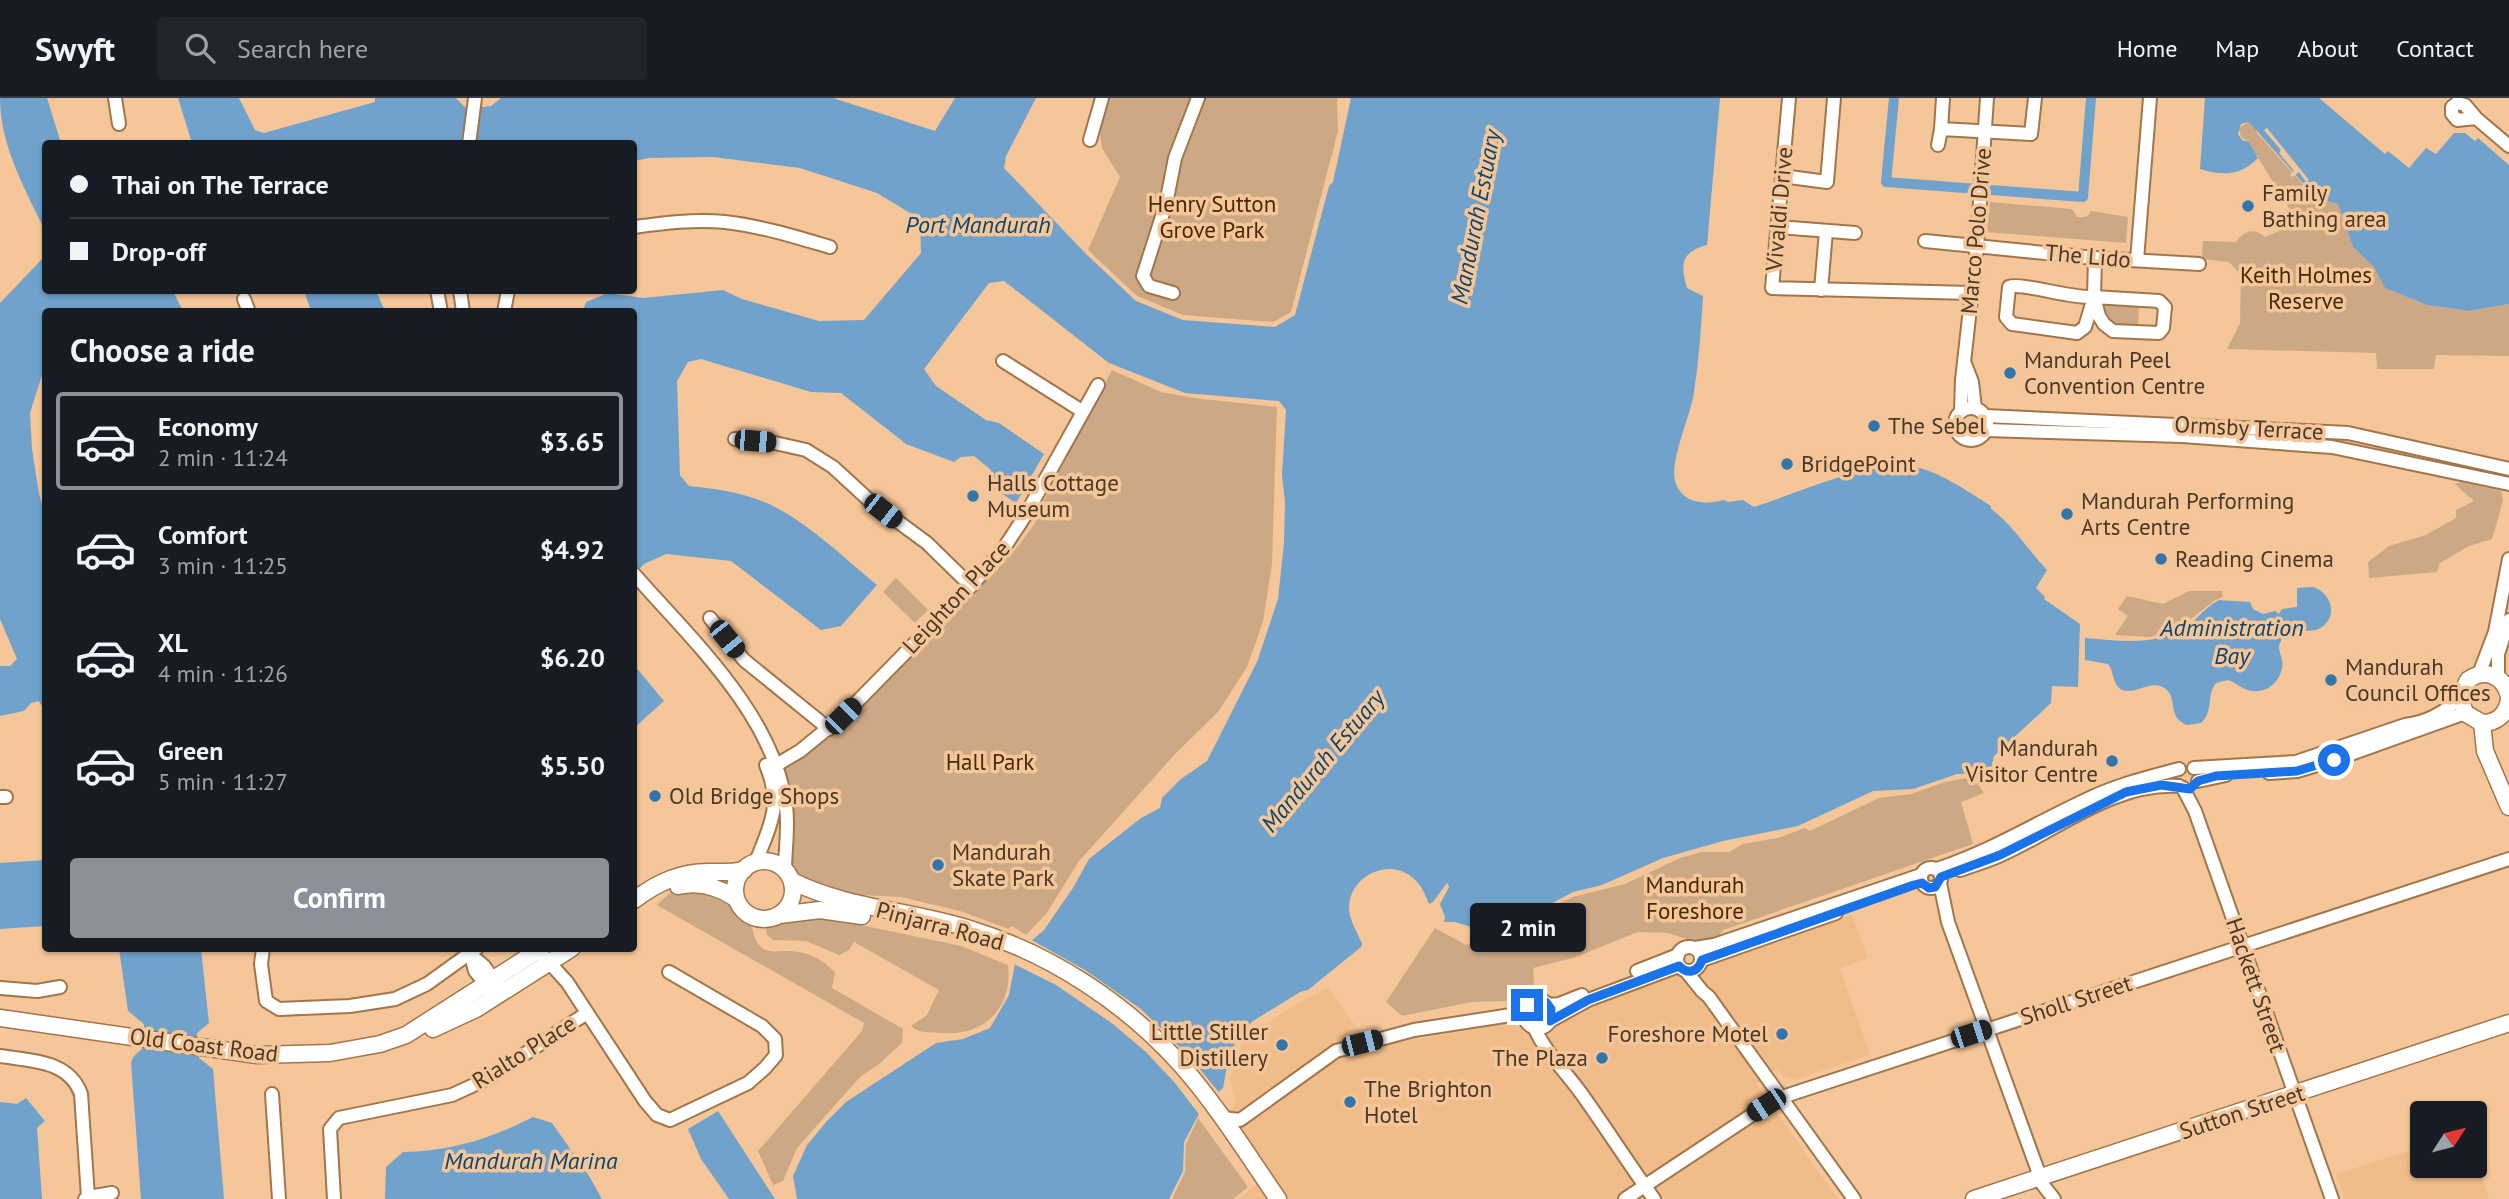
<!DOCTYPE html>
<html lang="en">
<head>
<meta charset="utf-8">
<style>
  :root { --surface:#171b24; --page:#20242c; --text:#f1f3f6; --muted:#9ea1a6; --line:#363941; --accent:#8c9099 }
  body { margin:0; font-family:"PT Sans",sans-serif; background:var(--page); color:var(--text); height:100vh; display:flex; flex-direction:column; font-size:26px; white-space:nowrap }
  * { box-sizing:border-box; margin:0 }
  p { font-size:23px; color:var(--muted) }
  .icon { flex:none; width:38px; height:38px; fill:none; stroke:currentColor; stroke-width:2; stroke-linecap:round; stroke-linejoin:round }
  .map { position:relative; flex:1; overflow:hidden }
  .details { position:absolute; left:42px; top:210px; width:595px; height:644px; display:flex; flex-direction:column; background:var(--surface); border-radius:7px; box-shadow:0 2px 5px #0004 }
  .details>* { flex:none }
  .hud { position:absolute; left:42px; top:42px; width:595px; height:154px; border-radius:7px; box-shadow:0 2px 5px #0004; display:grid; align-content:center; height:154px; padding:0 28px; background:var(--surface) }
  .needle { width:46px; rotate:54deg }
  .buttons { position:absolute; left:2410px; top:1003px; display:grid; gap:14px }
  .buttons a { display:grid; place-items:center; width:77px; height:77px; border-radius:7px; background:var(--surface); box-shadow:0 2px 5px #0004; font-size:35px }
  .end { position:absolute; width:32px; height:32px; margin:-16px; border:9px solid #1a73e8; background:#fff; box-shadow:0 0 0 4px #fff }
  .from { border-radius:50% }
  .bubble { position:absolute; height:49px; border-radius:7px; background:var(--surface); box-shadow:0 2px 5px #0004; font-size:23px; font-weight:700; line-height:49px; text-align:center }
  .car { position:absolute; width:21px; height:42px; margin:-21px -10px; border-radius:9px; box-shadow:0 0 5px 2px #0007; background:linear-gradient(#222 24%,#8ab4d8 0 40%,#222 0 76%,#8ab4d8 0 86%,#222 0) }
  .hud b { display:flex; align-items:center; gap:24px; height:66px; font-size:26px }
  .hud b+b { border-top:2px solid var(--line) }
  .hud i { width:18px; height:18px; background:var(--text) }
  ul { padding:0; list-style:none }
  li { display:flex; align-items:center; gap:21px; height:98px; margin:0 14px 10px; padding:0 14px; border:4px solid transparent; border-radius:7px }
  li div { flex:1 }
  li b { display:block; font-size:26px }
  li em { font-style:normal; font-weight:700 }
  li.on { border-color:var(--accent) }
  li>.icon { width:63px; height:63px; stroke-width:1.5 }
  h2 { padding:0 28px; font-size:32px; line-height:84px }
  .button { display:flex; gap:14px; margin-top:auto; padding:14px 28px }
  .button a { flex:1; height:80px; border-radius:7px; background:var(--accent); color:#fff; font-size:28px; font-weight:700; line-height:80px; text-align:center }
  header { display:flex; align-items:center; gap:42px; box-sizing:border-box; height:98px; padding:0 35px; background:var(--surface); border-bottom:2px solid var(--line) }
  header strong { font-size:33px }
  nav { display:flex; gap:38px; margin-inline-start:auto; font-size:24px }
  .search { width:490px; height:63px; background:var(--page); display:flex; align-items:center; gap:18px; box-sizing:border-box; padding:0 24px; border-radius:7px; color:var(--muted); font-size:26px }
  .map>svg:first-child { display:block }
</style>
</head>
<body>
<header>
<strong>Swyft</strong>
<div class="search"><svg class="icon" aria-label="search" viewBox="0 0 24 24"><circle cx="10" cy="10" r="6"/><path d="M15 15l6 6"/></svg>Search here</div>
<nav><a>Home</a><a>Map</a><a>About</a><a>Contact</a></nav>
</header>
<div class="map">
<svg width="2509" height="1101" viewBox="0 0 2509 1101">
  <rect width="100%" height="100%" fill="#f5c699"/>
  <g fill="#f0bc89">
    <polygon points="1852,817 1868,860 1840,870 1870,957 1795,982 1783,978 1777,971 1756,986 1838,1101 1238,1101 1272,1075 1227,1013 1236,1007 1230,981 1244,940 1298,905 1328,890 1371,949 1507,926 1517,928 1526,935 1534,937 1542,936 1553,933 1572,916 1675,872 1692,879 1698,877 1709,867"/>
    <polygon points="2422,1049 2422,1068 2474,1068 2475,1059 2489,1101 2345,1101 2336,1076"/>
  </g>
  <g fill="#cda885">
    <polygon points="1107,0 1337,0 1338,33 1291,214 1273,224 1183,217 1137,198 1088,152 1120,79 1102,50 1098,22"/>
    <path d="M2249,24l6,4 2,7 59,66 22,5 15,43 21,20 11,21 42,17 42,6 40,-7v52l-73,-1 -2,14h-57l-1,-16 -149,-4 13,-26 1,-48 -12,-13 -27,-3 1,-18 33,1c7,-11 19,-15 29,-5l33,-14 -50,-82 -7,-4 -2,-9z"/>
    <path d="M1990,104l82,7 5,8c7,1 11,0 14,-6l37,6 -2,26 -139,-11z"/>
    <path d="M2100,203l39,2 -1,25c-25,-3 -35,2 -38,-27z"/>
    <polygon points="1112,272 1161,294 1194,300 1277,309 1272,466 1263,524 1247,569 1218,614 1176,655 1079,763 1046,816 1026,837 1012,828 1009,831 960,813 901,799 841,796 799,779 789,765 783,669 842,627 1015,452 1034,427 1044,403"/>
    <polygon points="2461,384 2501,393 2503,403 2492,441 2469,448 2440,465 2437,474 2369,480 2368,464 2389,448 2426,437 2456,420 2456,412 2474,403 2455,386"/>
    <polygon points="896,480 928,512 915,525 883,494"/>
    <polygon points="2189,493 2222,493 2223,499 2215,502 2187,524 2151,539 2115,537 2128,518 2118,511 2127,498 2163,506"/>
    <polygon points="1965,680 1978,686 1984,695 1961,704 1973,746 1723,832 1715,843 1701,845 1667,835 1638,834 1573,860 1533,870 1534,889 1510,903 1472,904 1402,918 1386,904 1435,830 1466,847 1573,799 1625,786 1680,760 1702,754 1729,754 1743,746 1778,740 1805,730 1810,733 1879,700 1911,696 1942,685"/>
    <path d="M699,794c18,6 38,16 50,31 6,7 4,18 12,24 8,7 17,4 26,4 20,0 35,7 48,22l-3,15 71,41 -1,14 -23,21 -19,13 -63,71 -14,33 -10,4 -15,-34 104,-120 2,-8 -207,-118 13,-12z"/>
    <path d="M823,819l138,29 47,19c5,42 -23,71 -65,68 -12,-1 -24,1 -32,-7l16,-11 12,-25 -85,-48 -5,8 -10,5 -33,-14 -33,-1 -6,-5 -1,-6c11,-13 40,-11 57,-12z"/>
    <polygon points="1198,1020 1248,1089 1233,1101 1172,1101 1185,1074 1186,1046"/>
  </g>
  <g fill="#71a2cb">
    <path d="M0,0h47l14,45 -15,1 -1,87c-20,-42 -45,-86 -45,-133z"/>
    <path d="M178,0h61l16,32 9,3 111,-31v-4h81l11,11 24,-3 10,-8h332l102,33 20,-33h81l-30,58 -2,12 82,86 50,47 47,19 92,7 20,-12 34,-129 4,-4 18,-84h369l-13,147c-26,7 -27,19 -20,43l16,8c-2,32 -4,64 -9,96 -3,23 -24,67 -19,89 7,23 30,24 49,19l4,2 15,-2 11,7c38,-12 113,-45 150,-42 32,3 61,25 87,41v3c22,16 37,41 56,61l-11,18 9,9 -1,2 36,25 -2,63 -26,-1 -1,17 -57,53 -3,13 -12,9 -13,-4h-9l-44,15 -40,2 -75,35 -75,15 -60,17 -61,27 -29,7 -28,15 -74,20 -16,-5h-11l1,-5 -5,-13 9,-17 -2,-4 -14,19 -4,2c-4,-10 -8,-20 -17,-27 -25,-20 -63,0 -63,31 0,12 9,25 13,36l-1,3 -53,43 -8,2 -47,29 -15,14 -10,26 -5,27 -21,20 -18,34 -1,29 -14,28h-372l-4,-23 14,-31 20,-24 19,-19 90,-59 27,-4 27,-11 19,-33 8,-42 27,-23 29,-42 16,-29 52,-41 19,-10 2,-10 19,-19 26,-18 50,-99 21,-63 6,-56 1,-41 -3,-27 4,-65 -7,-9 -94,-8 -76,-30 -105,-82 -15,2 -65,86 12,17 50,34 13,3 45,31 -28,49 -27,-18 2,-15 -17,-14 -13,1 -7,5 -48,-18 -65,-51 -30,-1 -110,-33 -13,3 -11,19 3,94 9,11c29,3 58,7 84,20 38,19 71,52 104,79l-36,41 -20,4 -90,-69 -65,-7 -22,10 -10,10v-262l-51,-1 3,-9 22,-9 35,5 80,-8 19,9 77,22 45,-1 57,-67 -1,-34 -43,-26 -77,-25 -87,-11 -64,1 -15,3v-17l-442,-1z"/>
    <path d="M2205,0h114l66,56 3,-3 21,17 17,-20 10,6 18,-21h11l10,8 3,-3 31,27v139l-40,7 -42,-6 -42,-17 -11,-21 -21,-20 -15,-43 -21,-5 -68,-77 -8,2 -3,10 4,6 7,2 9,16c-17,18 -36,18 -58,11z"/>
    <polygon points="45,158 46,192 173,193 183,213 108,214 106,211 102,214 46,214 45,267 30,315 32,351 39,396 45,417 45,613 39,603 31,605 24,613 0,618 0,568 10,568 17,561 0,521 0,205"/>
    <polygon points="304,193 376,193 385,213 311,213"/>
    <path d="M2313,489c17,5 26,28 9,40 -11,8 -23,0 -33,5 -6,3 -8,8 -10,14 0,8 5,14 3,22 -3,16 -18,27 -34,22 -8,-2 -12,-8 -20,-10l-12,3c-10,13 -2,28 -15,40l-14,2c-23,-9 -6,-32 -27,-39 -13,-4 -23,8 -38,4 -11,-7 -7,-18 -14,-26l-23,-4v-22c38,3 72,9 105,-14 10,-8 18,-19 29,-24l31,2 3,7 10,5 12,-3 4,3 3,-5 15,-2v-19z"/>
    <polygon points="634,567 664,603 634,630"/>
    <polygon points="45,762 45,828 0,831 0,765"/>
    <polygon points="119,851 201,851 209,925 197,935 199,960 213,971 224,1101 141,1101 131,964 134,958 145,948 144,926 128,913"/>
    <polygon points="26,1000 45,1023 37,1030 42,1101 0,1101 0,1004 17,1006"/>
    <polygon points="718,1013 775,1101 729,1101 701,1061 688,1031"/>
    <path d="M533,1019l19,6 37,53 13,23h-217l1,-32 17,-15c48,-1 87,-13 130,-35z"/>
  </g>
  <g fill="#f5c699">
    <polygon points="2267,30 2309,82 2306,84 2299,74 2292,79 2290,77 2294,73 2279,55 2281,52 2264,32"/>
    <polygon points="1028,840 1085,872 1141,911 1189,958 1222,998 1205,1012 1201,1019 1175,985 1146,954 1113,926 1056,887 1012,865 1018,849"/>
  </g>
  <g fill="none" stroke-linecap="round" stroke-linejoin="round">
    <polyline stroke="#71a2cb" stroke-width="10" points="1894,0 1886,84 2083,99 2091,0"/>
    <g stroke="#a1764b" stroke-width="16">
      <g id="minor">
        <polyline points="115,0 119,26"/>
        <polyline points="1789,0 1772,190 1972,195"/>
        <polyline points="2476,20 2457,22 2452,16 2452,9 2457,5 2465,7 2476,20 2509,48"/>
        <polyline points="1941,31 1943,0"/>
        <polyline points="1090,42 1102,0"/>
        <polyline points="469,46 475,0"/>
        <polyline points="1938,47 1941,31 2031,36 2035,0"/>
        <polyline points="1782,78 1827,84 1834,0"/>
        <path d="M634,129c29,-4 61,-8 91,-5 36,4 71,15 105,25"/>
        <polyline points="1778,129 1855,135"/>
        <polyline points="1925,143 2095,160 2199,166"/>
        <polyline points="2137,162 2150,0"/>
        <polyline points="437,192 441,214"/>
        <polyline points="460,192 463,214"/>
        <polyline points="1821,192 1826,133"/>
        <polyline points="1173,195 1149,188 1143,178 1166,106 1175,60 1198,0"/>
        <path d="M2094,199l-9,30 -8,6 -65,-9 -6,-7 3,-30c12,-5 63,12 85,10l65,4 6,6 -2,21 -4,5 -46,-2 -9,-7 -5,-8 -5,-19 1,-39"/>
        <polyline points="244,201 249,214"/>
        <polyline points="504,214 508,192"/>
        <polyline points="1003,263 1082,313"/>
        <polyline points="1965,266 1972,284 1975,310"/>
        <circle cx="1971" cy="326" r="16"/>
        <polyline points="1961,313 1962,282 1977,148 1987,0"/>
        <polyline points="1985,318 2348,335 2509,371"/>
        <polyline points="1986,332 2182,338 2332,349 2509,386"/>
        <polyline points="735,341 775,345 806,352 833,369 870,403 927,445 971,488"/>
        <path d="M634,476c58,66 141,142 152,233 3,20 -1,43 -1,64"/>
        <polyline points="710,520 744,562 829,631"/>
        <polyline points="2479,576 2495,534 2509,461"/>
        <polyline points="2498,580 2498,556 2509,522"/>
        <path d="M2194,670l102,-6 109,-37c22,-3 40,-12 55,-28"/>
        <polyline points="768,672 800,653 843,618 971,488 1004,450 1025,418 1098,287"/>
        <polyline points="2269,675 2297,673 2334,662 2465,615"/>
        <polyline points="2198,683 2226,677"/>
        <polyline points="2183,690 2195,713 2332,1101"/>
        <polyline points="0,699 6,699"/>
        <path d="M756,764c14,-37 27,-56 10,-97"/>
        <circle cx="1931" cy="780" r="10"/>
        <path d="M1937,771c57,-19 102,-48 155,-72 28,-13 57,-20 87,-28"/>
        <path d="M1960,772c14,-5 28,-9 41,-15 58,-26 113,-73 178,-69"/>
        <polyline points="1940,785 1948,824 2043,1087 2054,1101"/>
        <circle cx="1689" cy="861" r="12"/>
        <polyline points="263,850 261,866 266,903 279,911 350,908 395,901 427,886 477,850"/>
        <polyline points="1695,850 1714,847 1921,777"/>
        <polyline points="471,857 484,868 498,888"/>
        <polyline points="471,858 475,873 491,893"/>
        <polyline points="545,860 567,884 645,1003 657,1017 670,1022 748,985 765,970 776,957 775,941 762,928 669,874"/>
        <polyline points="1702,862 1836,815"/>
        <polyline points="1637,873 1678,857"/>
        <polyline points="1686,873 1702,893 1709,899 1854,1101"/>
        <polyline points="0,890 37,893 60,889"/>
        <circle cx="1538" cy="916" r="14"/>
        <polyline points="1549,907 1559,906 1582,897"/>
        <polyline points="1550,923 1588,902 1679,868"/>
        <path d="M1534,929c11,25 31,44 47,66 25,35 48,71 73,106"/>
        <path d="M0,958c31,5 69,4 81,38l7,103 -3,2"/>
        <polyline points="272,996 279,1101"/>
        <polyline points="1222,1020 1240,1022 1336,953 1414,932 1524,915"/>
        <polyline points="88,1099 112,1095"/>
        <polyline points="334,1101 330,1031 339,1020 452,997 487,981 587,915"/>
        <polyline points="1625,1101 1776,1001 2509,761"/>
      </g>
    </g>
    <g stroke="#a1764b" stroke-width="19">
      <g id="major">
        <path d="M2509,599c-4,-20 -23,-30 -41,-17l-8,17 5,16 17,10c15,0 25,-9 27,-24"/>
        <polyline points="2482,625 2485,653 2509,709"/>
        <circle cx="764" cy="792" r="29"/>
        <path d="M792,783c56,28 119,29 178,48 81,25 156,74 212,137 36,41 65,88 96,133"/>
        <path d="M678,788c21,-5 39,0 57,12"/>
        <path d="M634,802c23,-17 47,-29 77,-28 13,0 19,1 33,-2"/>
        <polyline points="779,817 820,812 862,818"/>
        <polyline points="0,920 257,957 330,955 380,946 406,937 542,850"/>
        <polyline points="433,931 476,911 572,850"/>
        <polyline points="1974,1101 2509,925"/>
      </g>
    </g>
    <use href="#minor" stroke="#fff" stroke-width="12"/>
    <use href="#major" stroke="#fff" stroke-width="16"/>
  </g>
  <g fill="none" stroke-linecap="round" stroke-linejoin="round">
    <path stroke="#1a73e8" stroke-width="9" d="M1527,907l11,-6 8,3 5,7 -1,12 38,-21 91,-34c9,9 19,6 23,-6l212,-75 8,-2 7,5 6,-1 6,-10 59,-22 126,-63 35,-7 29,4 8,-8 18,-5 81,-5 37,-11"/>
  </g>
  <g fill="#3175ab" stroke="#f5c699" stroke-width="2.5">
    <circle cx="2248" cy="108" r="7"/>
    <circle cx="2010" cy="275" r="7"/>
    <circle cx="1874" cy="328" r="7"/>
    <circle cx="1787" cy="366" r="7"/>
    <circle cx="973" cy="398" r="7"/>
    <circle cx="2067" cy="416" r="7"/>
    <circle cx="2161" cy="461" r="7"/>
    <circle cx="2331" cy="582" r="7"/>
    <circle cx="2112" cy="663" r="7"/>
    <circle cx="655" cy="698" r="7"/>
    <circle cx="938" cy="767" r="7"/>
    <circle cx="1782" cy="936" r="7"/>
    <circle cx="1282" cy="947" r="7"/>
    <circle cx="1602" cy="960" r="7"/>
    <circle cx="1350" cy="1004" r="7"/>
  </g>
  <g text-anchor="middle" stroke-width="7" stroke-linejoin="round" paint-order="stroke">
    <g font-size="23" fill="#4b3826" stroke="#f5c699" text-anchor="start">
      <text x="2262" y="103">Family<tspan x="2262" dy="26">Bathing area</tspan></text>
      <text x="2024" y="270">Mandurah Peel<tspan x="2024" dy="26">Convention Centre</tspan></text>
      <text x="1888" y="336">The Sebel</text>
      <text x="1801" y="374">BridgePoint</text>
      <text x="987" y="393">Halls Cottage<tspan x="987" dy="26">Museum</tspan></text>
      <text x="2081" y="411">Mandurah Performing<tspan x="2081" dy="26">Arts Centre</tspan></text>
      <text x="2175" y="469">Reading Cinema</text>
      <text x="2345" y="577">Mandurah<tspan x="2345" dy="26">Council Offices</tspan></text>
      <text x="2098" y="658" text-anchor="end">Mandurah<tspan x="2098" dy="26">Visitor Centre</tspan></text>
      <text x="669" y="706">Old Bridge Shops</text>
      <text x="952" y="762">Mandurah<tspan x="952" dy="26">Skate Park</tspan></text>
      <text x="1268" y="942" text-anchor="end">Little Stiller<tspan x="1268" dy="26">Distillery</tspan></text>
      <text x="1768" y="944" text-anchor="end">Foreshore Motel</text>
      <text x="1588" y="968" text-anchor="end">The Plaza</text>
      <text x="1364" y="999">The Brighton<tspan x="1364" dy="26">Hotel</tspan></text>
    </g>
    <g font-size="23" fill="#472904" stroke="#f5c699">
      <text x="1212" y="114">Henry Sutton<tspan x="1212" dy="26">Grove Park</tspan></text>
      <text x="2306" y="185">Keith Holmes<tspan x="2306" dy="26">Reserve</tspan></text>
      <text x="990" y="672">Hall Park</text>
      <text x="1695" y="795">Mandurah<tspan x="1695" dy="26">Foreshore</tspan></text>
    </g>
    <g font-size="23" fill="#4b3826" stroke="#f5c699">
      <text transform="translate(1779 111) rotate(-85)" y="8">Vivaldi Drive</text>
      <text transform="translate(1976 133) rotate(-85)" y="8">Marco Polo Drive</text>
      <text transform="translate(2088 158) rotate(5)" y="8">The Lido</text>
      <text transform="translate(2249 330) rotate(3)" y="8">Ormsby Terrace</text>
      <text transform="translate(956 499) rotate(-47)" y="8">Leighton Place</text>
      <text transform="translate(940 828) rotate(15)" y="8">Pinjarra Road</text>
      <text transform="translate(2256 887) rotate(71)" y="8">Hackett Street</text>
      <text transform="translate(2076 902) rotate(-18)" y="8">Sholl Street</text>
      <text transform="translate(204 947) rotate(7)" y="8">Old Coast Road</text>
      <text transform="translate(524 954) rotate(-32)" y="8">Rialto Place</text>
      <text transform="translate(2242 1014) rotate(-18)" y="8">Sutton Street</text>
    </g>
    <g font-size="24" font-style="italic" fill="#0c456e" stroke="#f5c699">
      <text transform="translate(1476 119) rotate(-79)" y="8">Mandurah Estuary</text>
      <text x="978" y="135">Port Mandurah</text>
      <text x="2232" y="538">Administration<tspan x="2232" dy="28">Bay</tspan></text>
      <text transform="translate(1323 663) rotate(-50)" y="8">Mandurah Estuary</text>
      <text x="531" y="1071">Mandurah Marina</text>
    </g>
  </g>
</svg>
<div class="buttons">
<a><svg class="needle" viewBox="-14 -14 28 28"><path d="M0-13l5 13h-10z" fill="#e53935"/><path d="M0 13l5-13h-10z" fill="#9ea1a6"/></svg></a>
</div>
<i class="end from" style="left:2334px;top:662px"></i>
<i class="end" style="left:1527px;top:907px"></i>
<div class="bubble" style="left:1470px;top:805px;width:116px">2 min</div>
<i class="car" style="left:755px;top:343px;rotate:95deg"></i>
<i class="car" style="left:883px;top:413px;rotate:128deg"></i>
<i class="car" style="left:727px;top:541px;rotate:141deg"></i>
<i class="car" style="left:843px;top:618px;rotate:45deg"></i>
<i class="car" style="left:1971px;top:936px;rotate:72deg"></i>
<i class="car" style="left:1362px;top:945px;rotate:76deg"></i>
<i class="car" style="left:1766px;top:1007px;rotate:237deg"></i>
<div class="hud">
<b><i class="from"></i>Thai on The Terrace</b>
<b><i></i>Drop-off</b>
</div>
<section class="details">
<h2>Choose a ride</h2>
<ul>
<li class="on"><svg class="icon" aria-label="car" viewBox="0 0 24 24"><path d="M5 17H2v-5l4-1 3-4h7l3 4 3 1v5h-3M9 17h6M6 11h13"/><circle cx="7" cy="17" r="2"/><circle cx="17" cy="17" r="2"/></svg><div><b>Economy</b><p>2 min · 11:24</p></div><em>$3.65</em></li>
<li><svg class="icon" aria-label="car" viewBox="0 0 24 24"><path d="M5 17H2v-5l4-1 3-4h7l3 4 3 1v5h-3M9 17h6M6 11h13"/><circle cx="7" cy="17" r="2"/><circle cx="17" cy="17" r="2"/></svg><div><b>Comfort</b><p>3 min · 11:25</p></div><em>$4.92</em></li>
<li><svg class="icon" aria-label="car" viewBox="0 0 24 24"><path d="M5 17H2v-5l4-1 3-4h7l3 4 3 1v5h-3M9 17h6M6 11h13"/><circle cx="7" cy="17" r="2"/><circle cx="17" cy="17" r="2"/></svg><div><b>XL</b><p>4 min · 11:26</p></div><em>$6.20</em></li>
<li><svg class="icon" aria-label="car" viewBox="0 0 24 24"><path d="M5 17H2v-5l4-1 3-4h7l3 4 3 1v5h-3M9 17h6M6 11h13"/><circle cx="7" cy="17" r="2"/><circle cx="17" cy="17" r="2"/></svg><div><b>Green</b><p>5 min · 11:27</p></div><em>$5.50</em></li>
</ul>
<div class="button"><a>Confirm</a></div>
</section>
</div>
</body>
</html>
